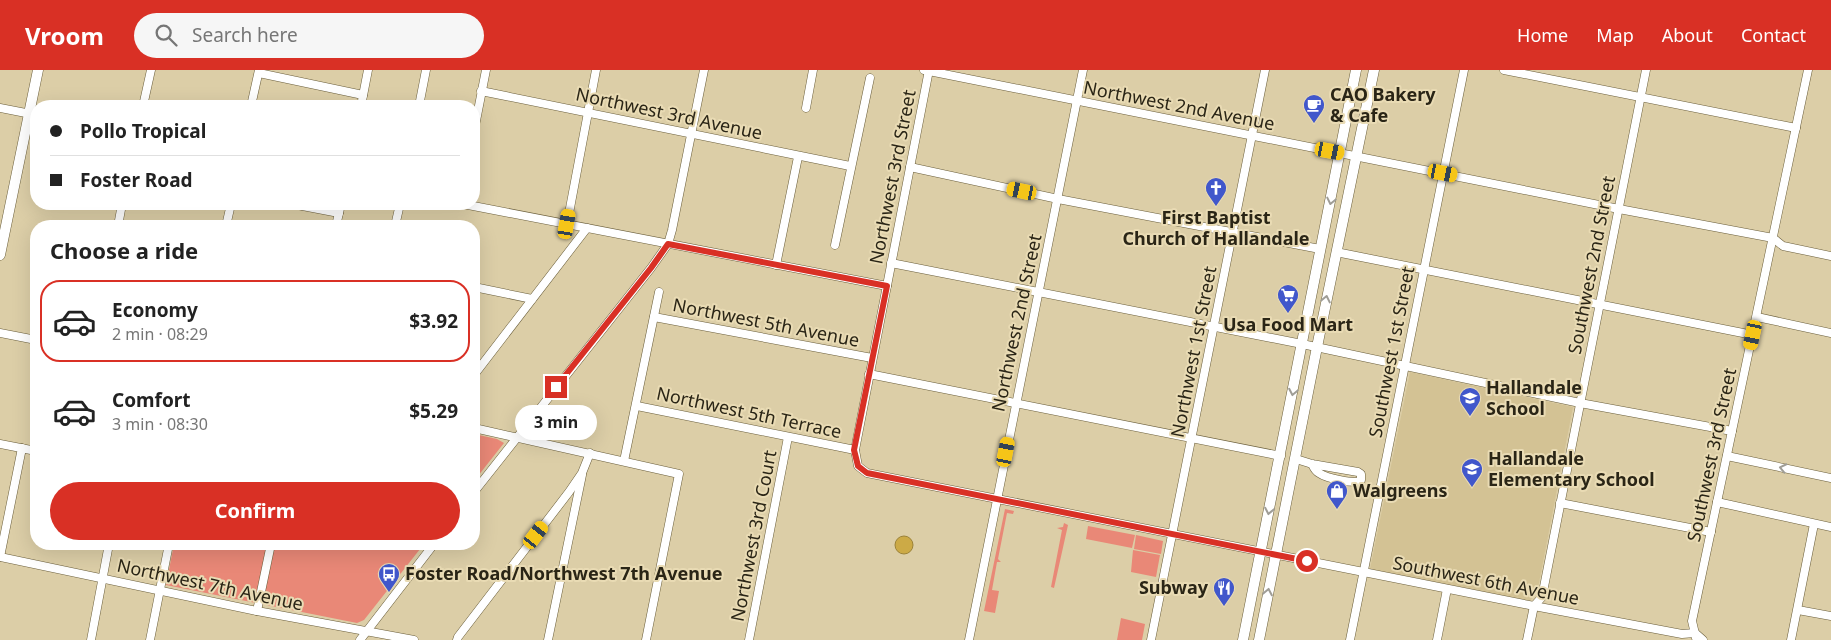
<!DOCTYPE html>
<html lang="en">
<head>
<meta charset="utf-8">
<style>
  :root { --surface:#fff; --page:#f6f6f6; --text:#222; --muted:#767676; --line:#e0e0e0; --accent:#d93025 }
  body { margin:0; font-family:"Noto Sans",sans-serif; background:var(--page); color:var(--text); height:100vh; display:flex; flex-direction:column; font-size:19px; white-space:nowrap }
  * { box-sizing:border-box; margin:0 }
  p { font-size:16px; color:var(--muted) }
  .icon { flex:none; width:28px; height:28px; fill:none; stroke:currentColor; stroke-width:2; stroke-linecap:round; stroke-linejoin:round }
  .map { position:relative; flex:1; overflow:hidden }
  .sheet { position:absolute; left:30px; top:150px; width:450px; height:330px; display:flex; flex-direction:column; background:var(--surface); border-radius:20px; box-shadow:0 5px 20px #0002 }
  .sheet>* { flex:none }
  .guide { position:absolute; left:30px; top:30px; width:450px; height:110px; border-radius:20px; box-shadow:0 5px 20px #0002; display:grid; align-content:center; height:110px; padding:0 20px; background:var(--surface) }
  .end { position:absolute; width:22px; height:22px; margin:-11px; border:6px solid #d93025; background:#fff; box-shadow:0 0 0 2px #fff }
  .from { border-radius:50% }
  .bubble { position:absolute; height:35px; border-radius:18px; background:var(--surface); box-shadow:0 5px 20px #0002; font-size:16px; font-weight:700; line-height:35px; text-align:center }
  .car { position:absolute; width:15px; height:30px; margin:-15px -8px; border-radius:6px; box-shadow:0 0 4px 1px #0007; background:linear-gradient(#f5c518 24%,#345 0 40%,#f5c518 0 76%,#345 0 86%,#f5c518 0) }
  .guide b { display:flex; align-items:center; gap:18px; height:48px; font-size:19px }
  .guide b+b { border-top:1px solid var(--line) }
  .guide i { width:12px; height:12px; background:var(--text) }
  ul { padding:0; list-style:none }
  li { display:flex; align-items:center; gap:15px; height:82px; margin:0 10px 8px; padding:0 10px; border:2px solid transparent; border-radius:20px }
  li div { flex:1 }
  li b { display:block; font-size:19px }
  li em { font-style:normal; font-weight:700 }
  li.current { border-color:var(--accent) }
  li>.icon { width:45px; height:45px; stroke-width:1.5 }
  h2 { padding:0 20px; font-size:22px; line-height:60px }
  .button { display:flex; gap:10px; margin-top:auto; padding:10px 20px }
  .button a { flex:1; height:58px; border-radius:30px; background:var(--accent); color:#fff; font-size:20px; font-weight:700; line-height:58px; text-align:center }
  header { display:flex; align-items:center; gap:30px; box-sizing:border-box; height:70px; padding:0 25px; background:var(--accent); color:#fff }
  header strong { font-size:24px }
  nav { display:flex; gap:28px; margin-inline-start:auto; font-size:18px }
  .search { width:350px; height:45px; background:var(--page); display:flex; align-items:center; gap:12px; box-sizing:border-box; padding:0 18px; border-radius:28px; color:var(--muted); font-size:19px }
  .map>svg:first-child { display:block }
</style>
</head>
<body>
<header>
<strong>Vroom</strong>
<div class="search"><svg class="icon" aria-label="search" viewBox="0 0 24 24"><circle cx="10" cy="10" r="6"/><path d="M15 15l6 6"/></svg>Search here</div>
<nav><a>Home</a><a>Map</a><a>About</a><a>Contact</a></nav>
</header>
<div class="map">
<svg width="1831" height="570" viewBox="0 0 1831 570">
  <rect width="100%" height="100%" fill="#dccea7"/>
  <polygon fill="#d3c294" points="1410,302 1573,337 1538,518 1530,531 1370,499"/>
  <g fill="#e98877">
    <polygon points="474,364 497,369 504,373 474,411"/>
    <polygon points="1005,439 1014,441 1013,444 1007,443 998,489 1001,492 997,492 992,520 999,521 995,543 984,541"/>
    <polygon points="1064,453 1068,455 1054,518 1051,517 1062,460 1057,458 1063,457"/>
    <polygon points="1088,456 1135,465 1132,478 1086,469"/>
    <polygon points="1136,465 1163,471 1161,484 1134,479"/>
    <polygon points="174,474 424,474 364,550 357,553 166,515"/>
    <polygon points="1133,480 1160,485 1156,507 1131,502"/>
    <polygon points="1121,548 1145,554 1142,570 1117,570"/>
  </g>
  <circle fill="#ccaa46" stroke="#9b8238" cx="904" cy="475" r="9"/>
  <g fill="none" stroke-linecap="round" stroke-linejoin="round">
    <g stroke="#6a5e3b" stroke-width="9">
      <g id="minor">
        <polyline points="924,0 1619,139 1773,168 1783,176 1831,186"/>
        <polyline points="929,0 855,380 858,396 867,403 1534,536 1682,564 1695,563 1703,570"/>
        <polyline points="1504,0 1796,58"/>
        <polyline points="259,3 363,25"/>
        <polyline points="481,21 850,96"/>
        <polyline points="143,36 151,0"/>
        <polyline points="251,36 259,0"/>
        <polyline points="361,36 368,0"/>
        <polyline points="419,36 426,0"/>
        <polyline points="0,38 36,45"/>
        <polyline points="806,38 813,0"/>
        <polyline points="474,61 486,0"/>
        <polyline points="910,97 1058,129 1320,179"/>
        <polyline points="292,134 339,143"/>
        <polyline points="463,134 887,216"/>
        <polyline points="567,154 596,0"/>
        <polyline points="118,156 122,134"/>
        <polyline points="226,156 231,134"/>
        <polyline points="336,156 341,134"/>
        <polyline points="395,156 400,134"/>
        <polyline points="835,175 870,8"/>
        <polyline points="1336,182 1753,265"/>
        <polyline points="891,193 1302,274 1580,333 1732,361"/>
        <polyline points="776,195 798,87"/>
        <polyline points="474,217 532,229"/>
        <polyline points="654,247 872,288"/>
        <polyline points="1757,247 1831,263"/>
        <polyline points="0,263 36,270"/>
        <polyline points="869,304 1281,386"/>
        <polyline points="474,305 587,158"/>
        <polyline points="637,336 855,380"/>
        <polyline points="474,358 679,404 646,570"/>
        <polyline points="0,374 36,381"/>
        <polyline points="1727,386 1831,408"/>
        <path d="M1296,389l16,5 46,8 3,2v6c-6,5 -35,-2 -42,-7 -4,-2 -5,-5 -7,-9"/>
        <polyline points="624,391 659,222"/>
        <polyline points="474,422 651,198 668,174 672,160 704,0"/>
        <polyline points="1717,432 1831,457"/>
        <polyline points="1560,433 1711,462"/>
        <polyline points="0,487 257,541 414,570"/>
        <polyline points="0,487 22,378"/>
        <polyline points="1798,540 1831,546"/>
        <polyline points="257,541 271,474"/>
        <polyline points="1696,568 1692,551 1808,0"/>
        <polyline points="91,570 109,474"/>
        <polyline points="150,570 169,474"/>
        <polyline points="360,570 434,474"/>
        <polyline points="457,570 458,567 569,422 582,403 590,383"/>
        <polyline points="548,570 582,405"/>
        <polyline points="749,570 788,367"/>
        <polyline points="969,570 1083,0"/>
        <polyline points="1151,570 1265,0"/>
        <polyline points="1350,570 1464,0"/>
        <polyline points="1437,570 1447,519"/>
        <polyline points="1527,570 1534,536 1542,527 1646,0"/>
        <polyline points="1791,570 1814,454"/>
      </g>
    </g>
    <g stroke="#6a5e3b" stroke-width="11">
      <g id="major">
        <polyline points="0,185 38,0"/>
        <polyline points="1243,570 1356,0"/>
        <polyline points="1259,570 1317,277 1374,0"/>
      </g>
    </g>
    <use href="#minor" stroke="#fff" stroke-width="8"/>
    <use href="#major" stroke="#fff" stroke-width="10"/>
  </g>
  <defs><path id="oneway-chevron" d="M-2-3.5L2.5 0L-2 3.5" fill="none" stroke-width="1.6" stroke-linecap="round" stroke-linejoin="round" transform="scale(1.25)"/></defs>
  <g stroke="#9f9d96">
    <use href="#oneway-chevron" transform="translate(1331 131) rotate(102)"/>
    <use href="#oneway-chevron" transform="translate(1326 229) rotate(-78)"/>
    <use href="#oneway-chevron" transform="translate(1293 322) rotate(101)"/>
    <use href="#oneway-chevron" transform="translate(1783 398) rotate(-168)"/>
    <use href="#oneway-chevron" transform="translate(1269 441) rotate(101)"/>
    <use href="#oneway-chevron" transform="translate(1268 522) rotate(-79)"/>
  </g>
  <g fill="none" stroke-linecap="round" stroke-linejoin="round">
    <polyline stroke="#d93025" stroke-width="6" points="556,317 651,198 668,174 887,216 854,380 858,396 867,403 1307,491"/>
  </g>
  <defs>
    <g id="cafe-pin" transform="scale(1.125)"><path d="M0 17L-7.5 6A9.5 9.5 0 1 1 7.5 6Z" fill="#4157cb" stroke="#e9dbb4"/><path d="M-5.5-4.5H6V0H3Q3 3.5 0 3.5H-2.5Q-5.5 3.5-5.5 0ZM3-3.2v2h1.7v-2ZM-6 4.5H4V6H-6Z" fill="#fff"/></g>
    <g id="church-pin" transform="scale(1.125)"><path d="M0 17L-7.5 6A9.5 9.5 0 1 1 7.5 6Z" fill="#4157cb" stroke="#e9dbb4"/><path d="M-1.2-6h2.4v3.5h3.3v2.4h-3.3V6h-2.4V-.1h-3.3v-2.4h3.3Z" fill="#fff"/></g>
    <g id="supermarket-pin" transform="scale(1.125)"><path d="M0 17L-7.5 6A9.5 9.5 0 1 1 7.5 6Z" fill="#4157cb" stroke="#e9dbb4"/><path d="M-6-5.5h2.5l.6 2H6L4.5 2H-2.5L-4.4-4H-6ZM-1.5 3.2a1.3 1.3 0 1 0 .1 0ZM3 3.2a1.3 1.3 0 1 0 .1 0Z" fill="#fff"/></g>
    <g id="school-pin" transform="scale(1.125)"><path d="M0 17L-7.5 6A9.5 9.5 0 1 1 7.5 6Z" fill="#4157cb" stroke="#e9dbb4"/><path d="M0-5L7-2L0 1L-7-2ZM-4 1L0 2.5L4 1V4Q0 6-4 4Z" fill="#fff"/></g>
    <g id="shop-pin" transform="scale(1.125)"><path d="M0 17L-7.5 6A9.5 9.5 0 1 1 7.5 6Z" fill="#4157cb" stroke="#e9dbb4"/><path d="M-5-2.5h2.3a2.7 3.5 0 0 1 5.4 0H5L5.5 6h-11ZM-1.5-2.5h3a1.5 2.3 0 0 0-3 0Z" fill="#fff"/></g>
    <g id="bus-pin" transform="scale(1.125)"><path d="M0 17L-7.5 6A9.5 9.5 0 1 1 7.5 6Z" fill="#4157cb" stroke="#e9dbb4"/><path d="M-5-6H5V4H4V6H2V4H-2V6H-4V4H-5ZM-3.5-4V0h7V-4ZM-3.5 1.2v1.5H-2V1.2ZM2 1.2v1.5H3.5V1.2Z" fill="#fff"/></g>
    <g id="restaurant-pin" transform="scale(1.125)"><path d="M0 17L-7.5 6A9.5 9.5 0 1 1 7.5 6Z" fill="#4157cb" stroke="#e9dbb4"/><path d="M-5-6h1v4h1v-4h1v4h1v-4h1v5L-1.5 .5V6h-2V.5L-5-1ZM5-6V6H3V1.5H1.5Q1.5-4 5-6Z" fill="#fff"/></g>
  </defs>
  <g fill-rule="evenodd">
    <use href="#cafe-pin" x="1314" y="35"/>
    <use href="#church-pin" x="1216" y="118"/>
    <use href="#supermarket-pin" x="1288" y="225"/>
    <use href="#school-pin" x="1470" y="328"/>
    <use href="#school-pin" x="1472" y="399"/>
    <use href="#shop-pin" x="1337" y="421"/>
    <use href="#bus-pin" x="389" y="504"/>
    <use href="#restaurant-pin" x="1224" y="518"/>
  </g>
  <g text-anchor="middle" stroke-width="4" stroke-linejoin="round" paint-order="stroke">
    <g font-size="18" font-weight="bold" fill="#2a2516" stroke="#e9dbb4" text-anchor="start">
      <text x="1330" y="31">CAO Bakery<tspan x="1330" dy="21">&amp; Cafe</tspan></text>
      <text x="1216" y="154" text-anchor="middle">First Baptist<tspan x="1216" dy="21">Church of Hallandale</tspan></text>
      <text x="1288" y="261" text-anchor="middle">Usa Food Mart</text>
      <text x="1486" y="324">Hallandale<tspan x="1486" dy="21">School</tspan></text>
      <text x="1488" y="395">Hallandale<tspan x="1488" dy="21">Elementary School</tspan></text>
      <text x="1353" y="427">Walgreens</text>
      <text x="405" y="510">Foster Road/Northwest 7th Avenue</text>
      <text x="1208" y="524" text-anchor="end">Subway</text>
    </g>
    <g font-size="18" fill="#2a2516" stroke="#e9dbb4">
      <text transform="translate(1179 36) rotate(11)" y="6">Northwest 2nd Avenue</text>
      <text transform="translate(669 44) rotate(12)" y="6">Northwest 3rd Avenue</text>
      <text transform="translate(893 107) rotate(-79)" y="6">Northwest 3rd Street</text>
      <text transform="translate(1592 195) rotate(-79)" y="6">Southwest 2nd Street</text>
      <text transform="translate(766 253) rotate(11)" y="6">Northwest 5th Avenue</text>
      <text transform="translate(1017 253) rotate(-78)" y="6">Northwest 2nd Street</text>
      <text transform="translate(1194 282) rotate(-79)" y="6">Northwest 1st Street</text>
      <text transform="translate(1392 282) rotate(-79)" y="6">Southwest 1st Street</text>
      <text transform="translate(749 343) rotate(12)" y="6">Northwest 5th Terrace</text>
      <text transform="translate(1712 385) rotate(-78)" y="6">Southwest 3rd Street</text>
      <text transform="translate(754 466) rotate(-79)" y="6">Northwest 3rd Court</text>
      <text transform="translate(1486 511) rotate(11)" y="6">Southwest 6th Avenue</text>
      <text transform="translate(210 515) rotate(12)" y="6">Northwest 7th Avenue</text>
    </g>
  </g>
</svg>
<i class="end from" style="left:1307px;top:491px"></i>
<i class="end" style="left:556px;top:317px"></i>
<div class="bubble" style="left:515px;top:335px;width:82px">3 min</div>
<i class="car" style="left:1330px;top:81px;rotate:101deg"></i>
<i class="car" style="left:1443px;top:103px;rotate:101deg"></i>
<i class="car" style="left:1022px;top:121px;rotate:282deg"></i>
<i class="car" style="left:567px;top:154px;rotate:10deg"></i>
<i class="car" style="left:1753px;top:265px;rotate:192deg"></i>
<i class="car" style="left:1006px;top:382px;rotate:11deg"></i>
<i class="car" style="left:536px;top:465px;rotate:37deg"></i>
<div class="guide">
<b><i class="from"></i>Pollo Tropical</b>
<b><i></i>Foster Road</b>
</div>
<section class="sheet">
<h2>Choose a ride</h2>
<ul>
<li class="current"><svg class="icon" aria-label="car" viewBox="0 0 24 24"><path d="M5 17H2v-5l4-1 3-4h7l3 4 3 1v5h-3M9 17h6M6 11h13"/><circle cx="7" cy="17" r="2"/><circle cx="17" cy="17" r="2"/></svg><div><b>Economy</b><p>2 min · 08:29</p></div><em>$3.92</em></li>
<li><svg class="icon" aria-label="car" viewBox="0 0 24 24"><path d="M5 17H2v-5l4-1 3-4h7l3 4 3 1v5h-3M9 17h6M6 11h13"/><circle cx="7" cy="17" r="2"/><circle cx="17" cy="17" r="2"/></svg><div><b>Comfort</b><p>3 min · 08:30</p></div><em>$5.29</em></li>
</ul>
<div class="button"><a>Confirm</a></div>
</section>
</div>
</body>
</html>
